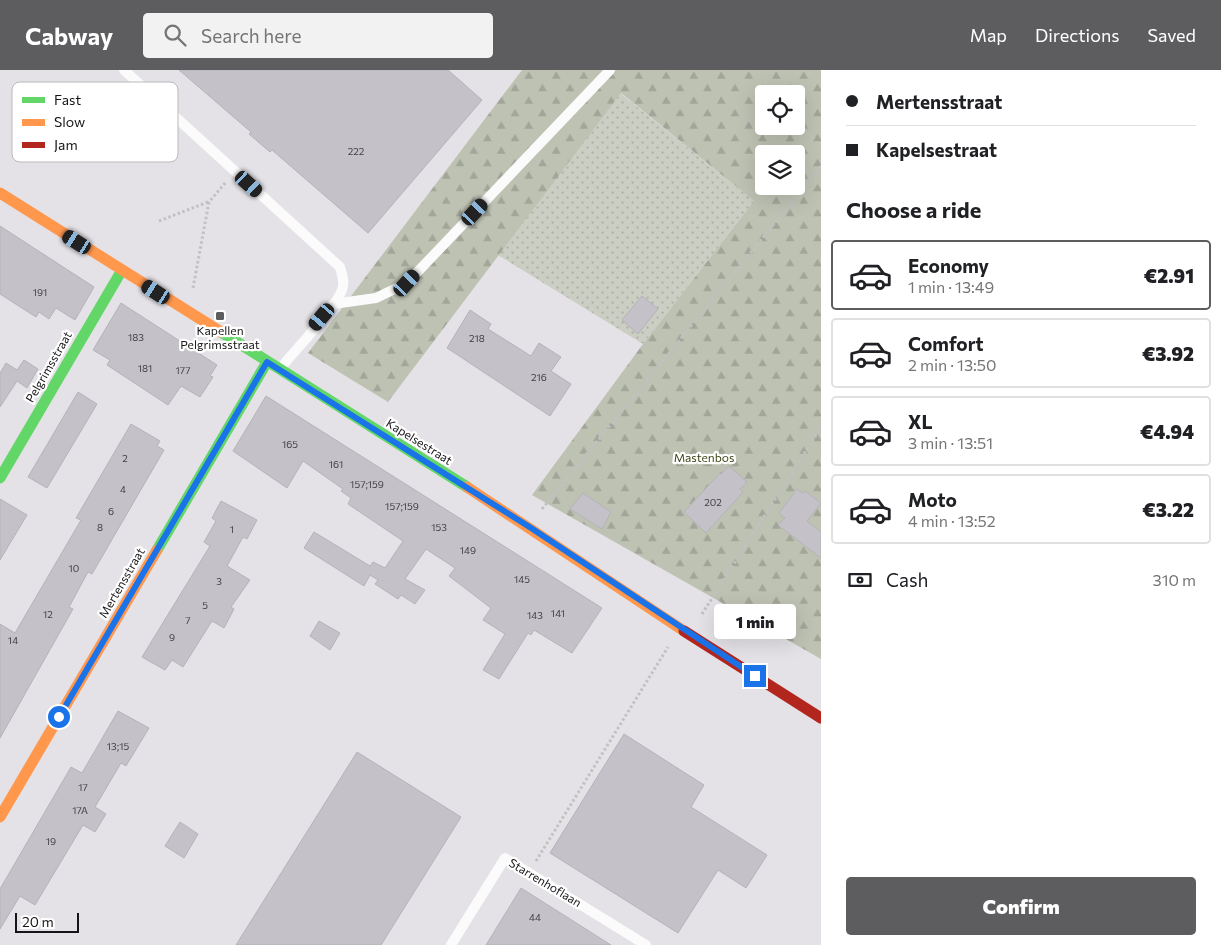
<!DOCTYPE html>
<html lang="en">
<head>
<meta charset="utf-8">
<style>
  :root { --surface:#fff; --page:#f2f2f2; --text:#202124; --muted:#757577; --line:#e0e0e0; --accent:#5d5d5f }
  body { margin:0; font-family:Commissioner,sans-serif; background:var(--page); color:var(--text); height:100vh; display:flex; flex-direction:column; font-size:19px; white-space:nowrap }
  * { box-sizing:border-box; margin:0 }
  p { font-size:16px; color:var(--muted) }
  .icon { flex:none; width:28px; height:28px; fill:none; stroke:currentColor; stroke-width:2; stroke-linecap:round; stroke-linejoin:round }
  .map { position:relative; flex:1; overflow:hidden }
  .details { display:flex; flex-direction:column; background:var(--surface); width:400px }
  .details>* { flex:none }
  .top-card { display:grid; align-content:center; height:110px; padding:0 25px; background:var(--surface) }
  .fabs { position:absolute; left:755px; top:15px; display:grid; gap:10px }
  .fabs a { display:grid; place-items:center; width:50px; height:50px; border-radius:5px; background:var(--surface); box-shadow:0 5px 20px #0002; font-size:25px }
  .scale { position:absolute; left:15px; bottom:12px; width:64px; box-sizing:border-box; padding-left:5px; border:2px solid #151517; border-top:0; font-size:14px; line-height:18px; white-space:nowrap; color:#151517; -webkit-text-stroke:4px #fff; paint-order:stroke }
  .end { position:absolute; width:22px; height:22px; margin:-11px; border:6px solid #1a73e8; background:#fff; box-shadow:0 0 0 2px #fff }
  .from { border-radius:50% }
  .bubble { position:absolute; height:35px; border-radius:5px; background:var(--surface); box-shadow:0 5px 20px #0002; font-size:16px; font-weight:800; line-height:35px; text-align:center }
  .car { position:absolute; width:15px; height:30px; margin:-15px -8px; border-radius:6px; box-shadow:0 0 4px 1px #0007; background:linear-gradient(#222 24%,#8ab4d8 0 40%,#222 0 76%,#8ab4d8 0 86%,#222 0) }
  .top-card b { display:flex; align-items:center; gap:18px; height:48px; font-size:19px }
  .top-card b+b { border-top:1px solid var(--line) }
  .top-card i { width:12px; height:12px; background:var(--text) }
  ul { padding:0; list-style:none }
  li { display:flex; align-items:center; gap:15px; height:70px; margin:0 10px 8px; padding:0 15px; border:2px solid var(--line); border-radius:5px }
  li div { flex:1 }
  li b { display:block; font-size:19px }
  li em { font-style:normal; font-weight:800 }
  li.on { border-color:var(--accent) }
  li>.icon { width:45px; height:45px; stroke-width:1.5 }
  h2 { padding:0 25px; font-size:22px; line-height:60px }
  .pay { display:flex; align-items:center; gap:12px; height:55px; padding:0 25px; font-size:19px }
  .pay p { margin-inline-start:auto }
  .action { display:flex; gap:10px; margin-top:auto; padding:10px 25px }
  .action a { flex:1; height:58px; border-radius:5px; background:var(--accent); color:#fff; font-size:20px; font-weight:800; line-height:58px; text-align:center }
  header { display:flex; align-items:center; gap:30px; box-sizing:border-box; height:70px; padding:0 25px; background:var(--accent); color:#fff }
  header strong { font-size:24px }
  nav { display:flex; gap:28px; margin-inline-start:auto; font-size:18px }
  .search { width:350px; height:45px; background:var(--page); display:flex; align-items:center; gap:12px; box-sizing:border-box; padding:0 18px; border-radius:5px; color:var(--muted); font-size:19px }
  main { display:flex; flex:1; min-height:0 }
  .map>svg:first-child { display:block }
</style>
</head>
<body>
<header>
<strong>Cabway</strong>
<div class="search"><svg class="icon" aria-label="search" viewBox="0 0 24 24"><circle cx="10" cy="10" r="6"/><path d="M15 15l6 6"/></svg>Search here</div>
<nav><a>Map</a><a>Directions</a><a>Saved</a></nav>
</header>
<main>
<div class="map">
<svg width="821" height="875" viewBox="0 0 821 875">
  <defs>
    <pattern id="grass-dots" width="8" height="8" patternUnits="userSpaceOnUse" patternTransform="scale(1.25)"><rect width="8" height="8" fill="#cbcec3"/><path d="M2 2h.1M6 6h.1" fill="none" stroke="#adb0a7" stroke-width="1.8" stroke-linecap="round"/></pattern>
    <pattern id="forest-firs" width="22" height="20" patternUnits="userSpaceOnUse" patternTransform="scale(1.25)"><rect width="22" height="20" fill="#bec2b3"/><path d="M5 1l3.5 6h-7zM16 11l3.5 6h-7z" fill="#a2a699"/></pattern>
  </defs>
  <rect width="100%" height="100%" fill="#e4e2e6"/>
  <polygon fill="url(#grass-dots)" points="620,23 754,131 643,274 498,185"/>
  <path fill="url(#forest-firs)" fill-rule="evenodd" d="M522,0h299v589l-289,-164 111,-151 111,-143 -133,-108 -233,309 -80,-49zM764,24h32v32h-32zM764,84h32v32h-32z"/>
  <g fill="#c4c1c9" stroke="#b5b3b7">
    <polygon points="179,0 448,0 482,30 368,163 272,80 270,82 249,64 251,62"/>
    <polygon points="0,156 94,217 75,250 56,238 49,249 39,242 36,247 0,224"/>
    <polygon points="642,226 658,239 638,264 622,250"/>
    <polygon points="121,233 217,295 210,306 213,307 200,327 181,316 168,335 107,295 110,290 93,280"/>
    <polygon points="470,240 491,254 488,259 531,286 539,273 561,287 551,301 571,314 550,346 447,278"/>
    <polygon points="24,290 38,299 27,318 17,311 0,337 0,303 6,293 17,300"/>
    <polygon points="78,322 97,334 47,418 28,407"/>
    <polygon points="266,326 602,538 572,583 534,560 531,565 528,563 499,609 483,600 505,564 483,550 491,538 449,506 455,498 426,479 405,509 425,520 415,534 401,525 398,529 375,514 378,510 370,505 364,516 304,478 314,462 370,496 373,492 385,498 403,471 348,434 351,428 341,421 343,419 303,391 287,418 233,381"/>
    <polygon points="131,354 160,371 157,376 164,380 92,504 88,502 69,537 73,539 0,668 0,554 15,563 81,450 76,448"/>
    <polygon points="729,396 747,412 740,419 743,422 706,463 684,442 720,403 721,404"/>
    <polygon points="797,419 802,423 805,421 821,433 807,451 821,462 821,488 778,455 785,448 779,443"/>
    <polygon points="583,423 611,442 602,459 570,439"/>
    <polygon points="0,429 27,445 0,490"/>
    <polygon points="221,431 257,450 247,469 243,467 227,496 250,510 231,537 234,539 224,558 212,551 183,597 172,590 165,600 142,587 210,476 204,472 216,451 212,448"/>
    <polygon points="319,551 340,563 330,580 310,566"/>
    <polygon points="118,641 149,658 126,696 121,693 95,737 106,744 95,762 83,755 35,835 20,826 0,859 0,819 71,697 82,703"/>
    <polygon points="624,664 704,715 691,737 767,785 746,818 718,800 678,863 550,783"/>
    <polygon points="357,682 461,747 381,875 236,875"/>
    <polygon points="180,752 198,764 184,788 165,776"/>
    <polygon points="521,818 611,875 486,875"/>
  </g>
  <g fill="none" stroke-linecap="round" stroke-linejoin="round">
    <g stroke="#c1c1c2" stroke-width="3" stroke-dasharray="2.5 2.5" stroke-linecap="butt">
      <polyline points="159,151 208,132"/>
      <polyline points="193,218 209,132 226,112"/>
      <polyline points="542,439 821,96"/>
      <polyline points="702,544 821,357"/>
      <polyline points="536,791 668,577"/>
    </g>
    <g stroke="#fbfbfb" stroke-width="10">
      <path d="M124,0l216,197c2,7 5,15 2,23 -7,19 -48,61 -62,79"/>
      <polyline points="333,234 376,228 407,213 610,0"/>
      <polyline points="451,875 505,788 646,875"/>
    </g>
    <g stroke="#63d668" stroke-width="11">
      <polyline points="221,262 467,417"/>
      <polyline points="0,408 122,200"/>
      <polyline points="157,480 267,292"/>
    </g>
    <g stroke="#ff974d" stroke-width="11">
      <polyline points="0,123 221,262"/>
      <polyline points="467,417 684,561"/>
      <polyline points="0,747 157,480"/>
    </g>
    <polyline stroke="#b3261e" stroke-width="11" points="684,561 821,648"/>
  </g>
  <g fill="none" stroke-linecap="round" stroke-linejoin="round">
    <polyline stroke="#1a73e8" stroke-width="6" points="59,647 267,292 528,456 755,606"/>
  </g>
  <rect fill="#5d5d5f" stroke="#fff" stroke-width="2" x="215" y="241" width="10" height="10" rx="2.5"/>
  <g text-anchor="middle" stroke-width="4.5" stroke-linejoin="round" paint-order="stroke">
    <g font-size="10" fill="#414044">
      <text x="356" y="85">222</text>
      <text x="40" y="226">191</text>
      <text x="136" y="271">183</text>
      <text x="477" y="272">218</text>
      <text x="145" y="302">181</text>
      <text x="183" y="304">177</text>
      <text x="539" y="311">216</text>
      <text x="290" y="378">165</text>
      <text x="125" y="392">2</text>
      <text x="336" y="398">161</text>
      <text x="367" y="418">157;159</text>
      <text x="123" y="423">4</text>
      <text x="713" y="436">202</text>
      <text x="402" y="440">157;159</text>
      <text x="111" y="445">6</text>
      <text x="100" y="461">8</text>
      <text x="439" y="461">153</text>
      <text x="232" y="463">1</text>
      <text x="468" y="484">149</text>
      <text x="74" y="502">10</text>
      <text x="522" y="513">145</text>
      <text x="219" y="515">3</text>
      <text x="205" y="539">5</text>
      <text x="558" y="547">141</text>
      <text x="48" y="548">12</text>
      <text x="535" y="549">143</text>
      <text x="188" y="554">7</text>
      <text x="172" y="571">9</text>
      <text x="13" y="574">14</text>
      <text x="118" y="680">13;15</text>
      <text x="83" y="721">17</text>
      <text x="80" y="744">17A</text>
      <text x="51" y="775">19</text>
      <text x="535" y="851">44</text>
    </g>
    <g font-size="12" fill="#151517" stroke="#fff">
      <text x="220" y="265">Kapellen<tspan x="220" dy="14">Pelgrimsstraat</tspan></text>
    </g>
    <g font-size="12" fill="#151517" stroke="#fff">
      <text transform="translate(49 297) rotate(-60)" y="4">Pelgrimsstraat</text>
      <text transform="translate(419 372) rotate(32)" y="4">Kapelsestraat</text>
      <text transform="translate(122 513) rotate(-60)" y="4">Mertensstraat</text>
      <text transform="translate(545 813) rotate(31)" y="4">Starrenhoflaan</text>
    </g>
    <g font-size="12" fill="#3c4714" stroke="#fff">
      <text x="704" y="392">Mastenbos</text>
    </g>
  </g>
  <rect x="12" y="12" width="166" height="80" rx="8" fill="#fff" stroke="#b9b9b9" stroke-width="1"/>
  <rect x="22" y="27" width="23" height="6" fill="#63d668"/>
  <rect x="22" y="49" width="23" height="7" fill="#ff974d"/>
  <rect x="22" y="72" width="23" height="6" fill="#b3261e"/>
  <g font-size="14" fill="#151517">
    <text x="54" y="35">Fast</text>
    <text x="54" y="57">Slow</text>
    <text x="54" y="80">Jam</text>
  </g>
</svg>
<div class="fabs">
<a><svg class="icon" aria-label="locate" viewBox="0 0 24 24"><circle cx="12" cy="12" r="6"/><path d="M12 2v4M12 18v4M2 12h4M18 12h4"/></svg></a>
<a><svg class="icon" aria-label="layers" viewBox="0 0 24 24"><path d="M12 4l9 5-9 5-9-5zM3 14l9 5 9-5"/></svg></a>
</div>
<div class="scale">20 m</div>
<i class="end from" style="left:59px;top:647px"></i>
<i class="end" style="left:755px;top:606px"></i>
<div class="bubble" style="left:714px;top:534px;width:82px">1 min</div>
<i class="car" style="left:249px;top:114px;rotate:132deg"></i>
<i class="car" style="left:475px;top:142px;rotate:43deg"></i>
<i class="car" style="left:77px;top:172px;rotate:302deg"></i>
<i class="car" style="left:407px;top:213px;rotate:43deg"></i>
<i class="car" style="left:156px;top:222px;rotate:303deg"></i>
<i class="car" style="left:322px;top:247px;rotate:220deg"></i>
</div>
<section class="details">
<div class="top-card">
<b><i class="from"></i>Mertensstraat</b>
<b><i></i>Kapelsestraat</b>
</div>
<h2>Choose a ride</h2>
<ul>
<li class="on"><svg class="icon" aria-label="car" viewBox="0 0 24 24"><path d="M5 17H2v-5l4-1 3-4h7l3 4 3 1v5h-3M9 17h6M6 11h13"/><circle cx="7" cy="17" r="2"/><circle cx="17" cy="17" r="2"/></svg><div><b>Economy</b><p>1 min · 13:49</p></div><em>€2.91</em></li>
<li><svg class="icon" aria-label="car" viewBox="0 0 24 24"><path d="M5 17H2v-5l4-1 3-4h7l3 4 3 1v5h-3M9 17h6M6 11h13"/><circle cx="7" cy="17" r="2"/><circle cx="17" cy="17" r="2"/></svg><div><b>Comfort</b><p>2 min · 13:50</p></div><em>€3.92</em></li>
<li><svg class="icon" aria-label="car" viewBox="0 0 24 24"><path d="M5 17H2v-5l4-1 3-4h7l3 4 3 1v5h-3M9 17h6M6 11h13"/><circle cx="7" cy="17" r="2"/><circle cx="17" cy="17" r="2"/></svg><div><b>XL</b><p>3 min · 13:51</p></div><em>€4.94</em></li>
<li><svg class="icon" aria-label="car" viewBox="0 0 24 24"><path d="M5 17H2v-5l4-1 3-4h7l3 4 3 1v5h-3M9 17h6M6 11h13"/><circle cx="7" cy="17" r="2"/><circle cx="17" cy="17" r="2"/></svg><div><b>Moto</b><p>4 min · 13:52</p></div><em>€3.22</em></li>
</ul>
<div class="pay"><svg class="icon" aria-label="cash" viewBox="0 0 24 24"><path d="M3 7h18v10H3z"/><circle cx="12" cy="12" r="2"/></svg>Cash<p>310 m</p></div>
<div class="action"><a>Confirm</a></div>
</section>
</main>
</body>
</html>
